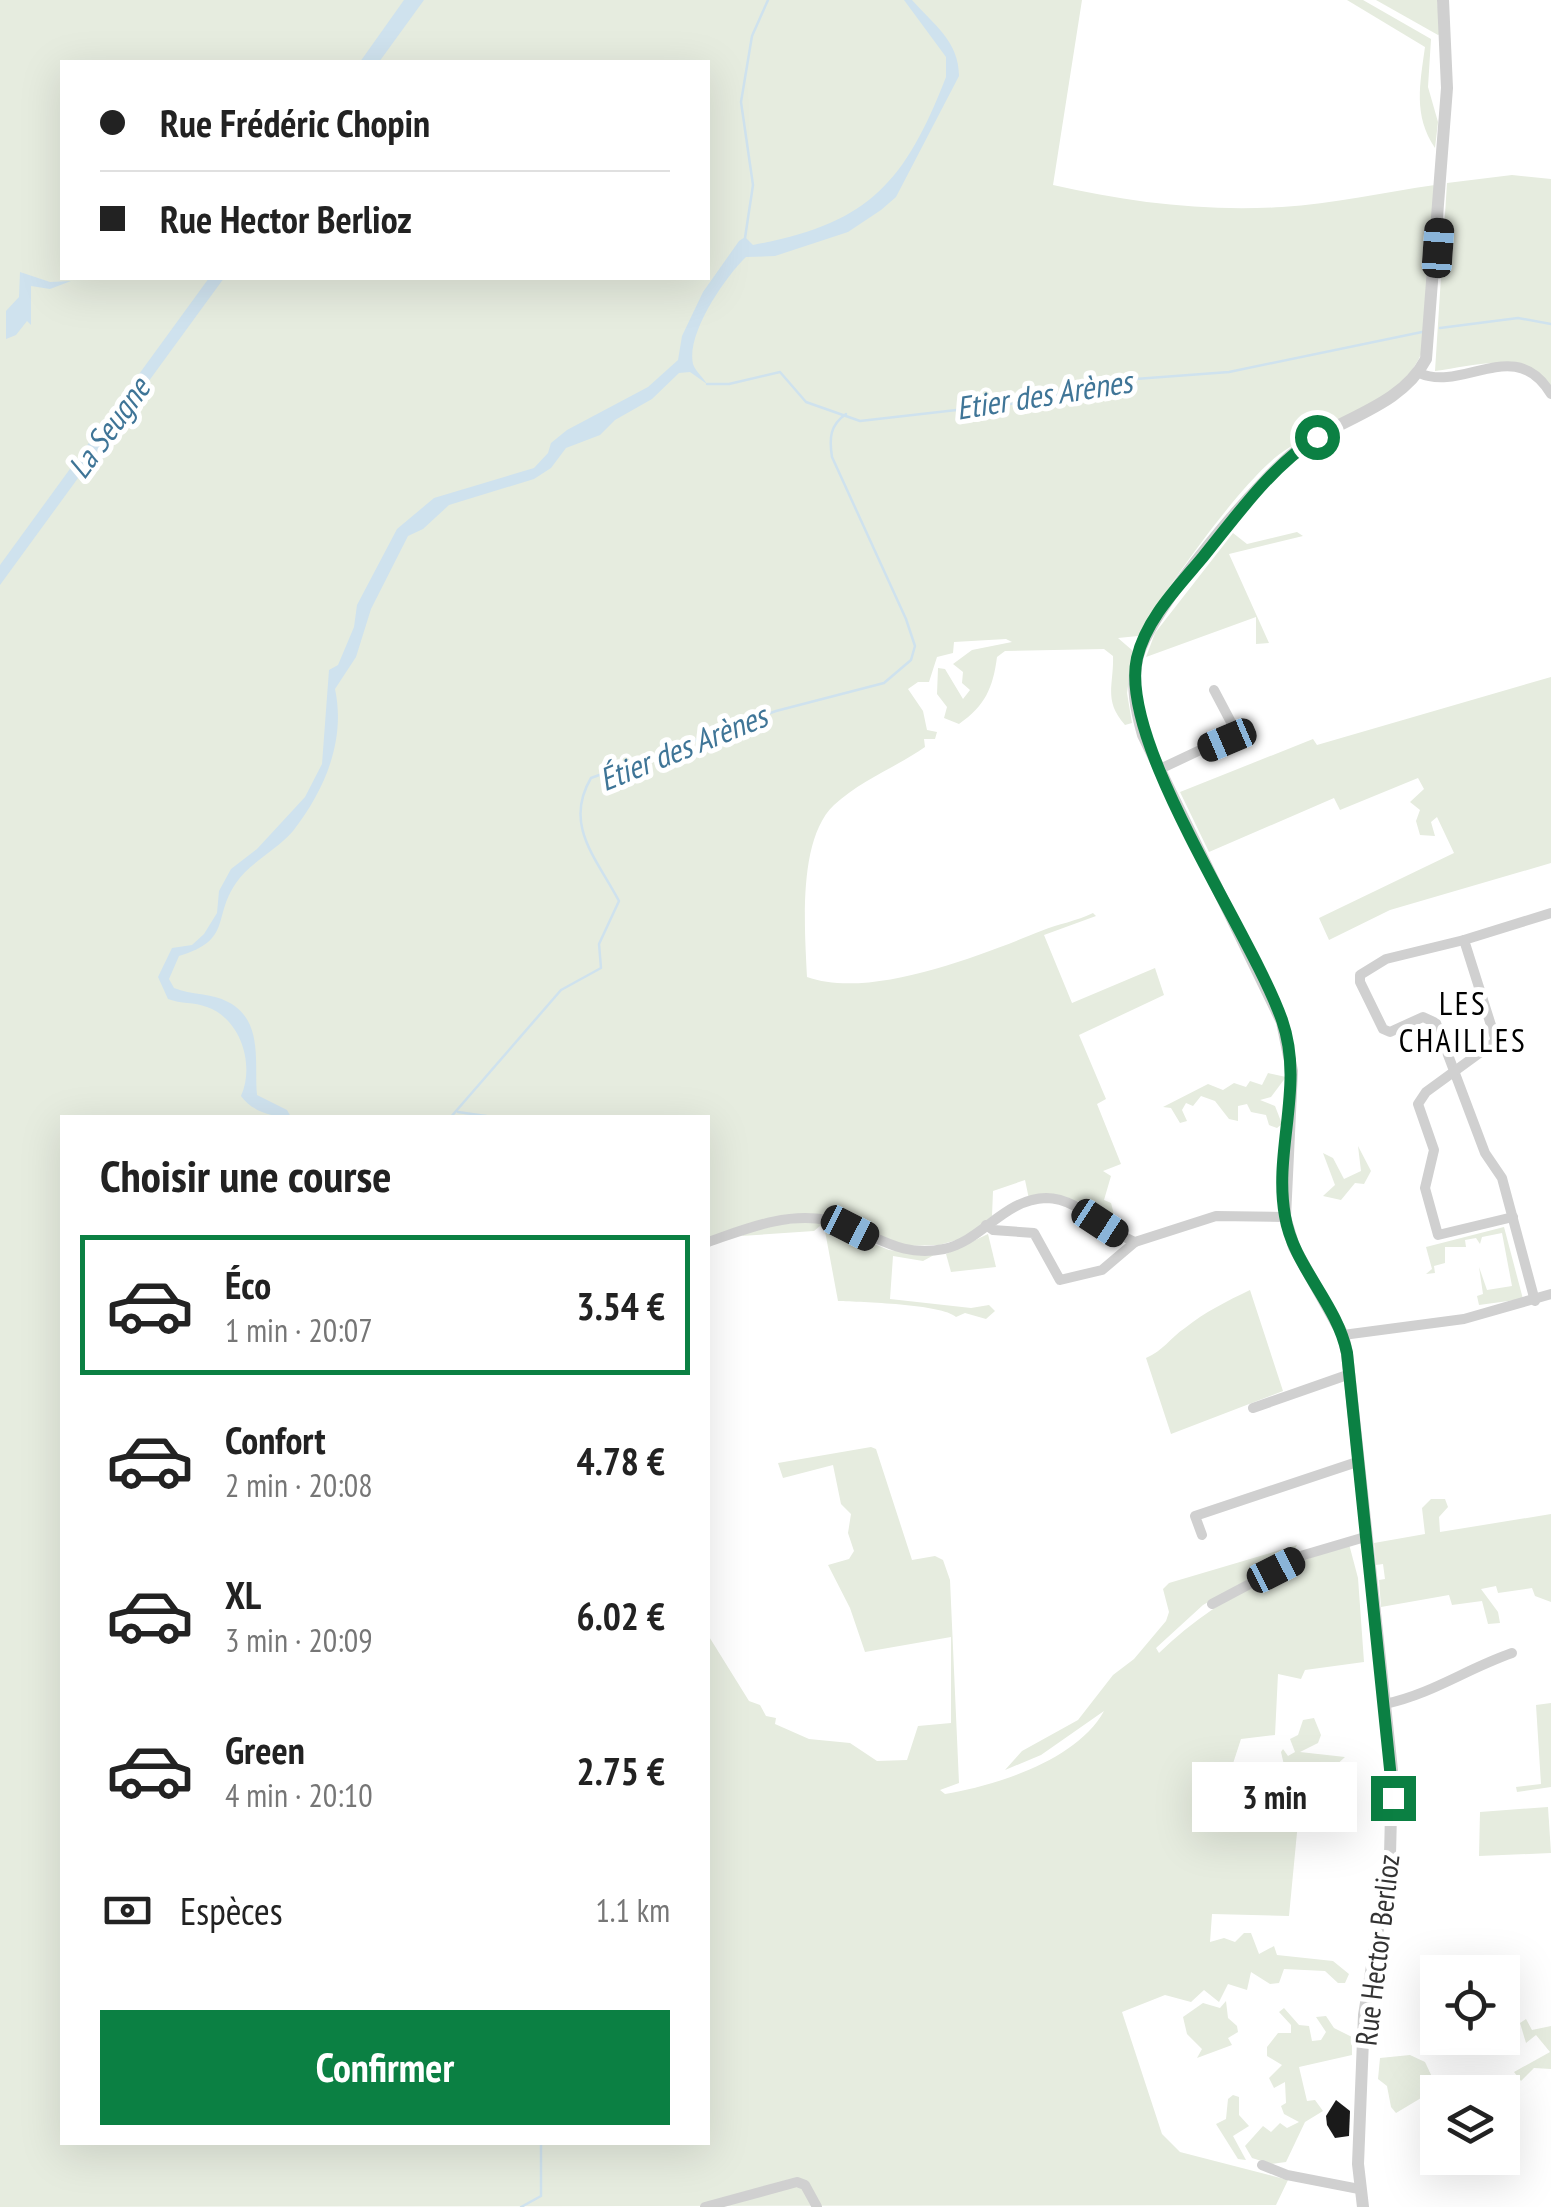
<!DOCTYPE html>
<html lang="fr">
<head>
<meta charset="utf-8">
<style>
  :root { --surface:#fff; --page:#f2f2f2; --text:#222; --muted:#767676; --line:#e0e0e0; --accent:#0b8043 }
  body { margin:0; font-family:"PT Sans Narrow",sans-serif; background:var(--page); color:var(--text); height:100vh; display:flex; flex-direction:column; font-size:38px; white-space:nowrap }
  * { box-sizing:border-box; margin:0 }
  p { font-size:32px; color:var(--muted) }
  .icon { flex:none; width:55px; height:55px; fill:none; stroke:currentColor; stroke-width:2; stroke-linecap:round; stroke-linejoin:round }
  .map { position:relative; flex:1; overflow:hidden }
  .details { position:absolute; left:60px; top:1115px; width:650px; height:1030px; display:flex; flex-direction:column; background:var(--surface); border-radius:0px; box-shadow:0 10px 40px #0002 }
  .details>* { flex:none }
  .hud { position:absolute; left:60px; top:60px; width:650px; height:220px; border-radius:0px; box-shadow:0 10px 40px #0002; display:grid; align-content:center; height:220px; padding:0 40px; background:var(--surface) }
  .tools { position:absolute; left:1420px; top:1955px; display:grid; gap:20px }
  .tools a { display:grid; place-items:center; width:100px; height:100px; border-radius:0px; background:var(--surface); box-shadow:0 10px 40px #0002; font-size:50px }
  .end { position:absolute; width:45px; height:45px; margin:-22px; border:12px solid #0b8043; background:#fff; box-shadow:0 0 0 5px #fff }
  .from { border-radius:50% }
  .bubble { position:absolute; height:70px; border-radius:0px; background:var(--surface); box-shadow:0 10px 40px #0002; font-size:32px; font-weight:800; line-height:70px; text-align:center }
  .car { position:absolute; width:30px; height:60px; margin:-30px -15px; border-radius:12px; box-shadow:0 0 8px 2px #0007; background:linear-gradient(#222 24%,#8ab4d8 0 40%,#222 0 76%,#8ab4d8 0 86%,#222 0) }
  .hud b { display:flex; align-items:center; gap:35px; height:95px; font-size:38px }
  .hud b+b { border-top:2px solid var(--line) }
  .hud i { width:25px; height:25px; background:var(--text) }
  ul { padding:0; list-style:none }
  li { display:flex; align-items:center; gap:30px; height:140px; margin:0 20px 15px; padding:0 20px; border:5px solid transparent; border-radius:0px }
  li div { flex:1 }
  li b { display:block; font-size:38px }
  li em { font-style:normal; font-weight:800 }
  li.selected { border-color:var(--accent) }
  li>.icon { width:90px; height:90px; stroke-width:1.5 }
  h2 { padding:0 40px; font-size:45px; line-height:120px }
  .pay { display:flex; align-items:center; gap:25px; height:110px; padding:0 40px; font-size:38px }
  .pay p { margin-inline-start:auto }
  .button { display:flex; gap:20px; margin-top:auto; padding:20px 40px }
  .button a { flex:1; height:115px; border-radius:0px; background:var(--accent); color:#fff; font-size:40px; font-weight:800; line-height:115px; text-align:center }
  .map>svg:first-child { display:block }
</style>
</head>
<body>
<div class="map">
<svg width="1551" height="2207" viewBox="0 0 1551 2207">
  <rect width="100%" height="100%" fill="#fff"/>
  <g fill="#e6ecdf" fill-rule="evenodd">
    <path d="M0,0h1082l-29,185c75,17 152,27 229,22 51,-3 103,-15 153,-22l-11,162c-24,67 -109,73 -156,117 -41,38 -101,124 -130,172l-20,2 15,13 -6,42 5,30 -7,2c-22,-25 -11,-40 -12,-69l-9,-7 -99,2 -8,6c-4,31 -12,49 -38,67l-15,-6 3,-11 -10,-13 1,-26 7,1 18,30 7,-9 -8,-7 1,-11 -10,-8 19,-14 40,-8 -6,-3 -52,3 -1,11 -16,4 -8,25h-11l-10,7 15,22 4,19 10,2 -2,7h-11l1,8c-29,20 -65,34 -91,58 -37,35 -29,126 -27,172 63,23 174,-22 234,-46 17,-7 36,-10 52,-18l3,3 -52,19 28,68 83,-35 9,27 -85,40 27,64 -9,5 24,60 -18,7 8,5 -7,24 7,3 5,19 10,8 -42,-21 -4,-8 -51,-2 -4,-19 -32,11 -1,25 -28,22 -25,7 -33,1 -78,-30 -120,21v-119h-646v1024h646v-507l41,66 11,4 6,11 10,2 -1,6 34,15 41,4 27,18 30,-1 11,-34 33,-3v-86l-86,15 -15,-44 -22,-43 21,-6 5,-8 -6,-18 3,-19 -10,-10 -8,-39 -50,13 -5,-15 93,-16 5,2 36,111 23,-4 8,4 7,20 9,203 -19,7 5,4c53,-9 132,-34 159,-83l-63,44 -36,15 17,-19 56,-31 35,-45 21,-16 32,-38 3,-9 -6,-23 6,-6 128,-38 -5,10 -89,50 -47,43 3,5c53,-52 120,-86 190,-109l9,34 6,84 -59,8 -4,9 -23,-5 -3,61 -34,4 -15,46 54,5 -16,27 34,5 -9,94 -77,-2 -2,28 14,-4 11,4 9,-9h7l8,21 15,-8 3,9 56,6 16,13 -4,9h-7l-13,-12 -41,-2 -5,14 -9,1 -19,-12 -4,18 -19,-6 -9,18 -15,-12 -13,12 -26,-7 -43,17 40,122 18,18 108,28 -12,25 -1276,2zM62,62h646v216h-646z"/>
    <path d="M1347,0h16l68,39 -3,48 10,35 -3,26c-22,-33 -15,-64 -10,-101z"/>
    <polygon points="1376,0 1437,0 1441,33 1438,35"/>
    <path d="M1512,175l39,4v210c-22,-41 -77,-23 -116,-18l12,-188z"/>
    <polygon points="1297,532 1303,536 1229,554 1269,643 1256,644 1256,617 1146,657 1155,633 1233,533 1247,544"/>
    <polygon points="1551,677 1551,863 1390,910 1329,940 1319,918 1454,853 1437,817 1431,822 1435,836 1420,835 1416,821 1420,810 1410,802 1424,789 1418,778 1340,810 1334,798 1209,852 1180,792 1313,739 1317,745"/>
    <polygon points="1268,1073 1286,1077 1271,1097 1260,1100 1275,1106 1282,1124 1277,1128 1269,1125 1266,1115 1251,1112 1247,1104 1238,1106 1238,1121 1229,1119 1215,1101 1201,1096 1193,1106 1186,1103 1182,1110 1187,1121 1180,1123 1171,1108 1163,1107 1208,1084 1223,1090 1234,1083 1246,1087 1250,1081 1262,1085"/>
    <polygon points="1358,1146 1371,1171 1364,1184 1355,1183 1341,1200 1323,1196 1335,1185 1323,1153 1333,1158 1344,1179 1361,1171"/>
    <path d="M817,1221l72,29 45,5 -11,6 -30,-5 -3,43 81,9 18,-3 6,6 -9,8 -21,-6 -9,4c-14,-13 -95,-15 -118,-16l-13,-70 -5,-5 -6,5 -73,5 22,-10z"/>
    <polygon points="1504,1227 1523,1299 1479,1305 1477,1296 1483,1294 1479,1267 1487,1290 1512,1286 1502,1233 1482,1237 1480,1244 1476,1238 1465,1240 1466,1247 1445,1247 1445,1263 1434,1266 1435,1273 1426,1274 1432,1269 1426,1247"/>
    <polygon points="988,1234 996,1267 951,1272 946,1254"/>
    <path d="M1250,1290l33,101 -112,43 -25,-76c17,-7 24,-20 39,-30 20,-16 42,-27 65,-38z"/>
    <polygon points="1431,1499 1445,1499 1448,1507 1439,1517 1440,1532 1551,1514 1551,1602 1535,1596 1532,1588 1498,1593 1496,1586 1481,1589 1498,1612 1500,1623 1488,1624 1482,1601 1452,1605 1449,1595 1381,1607 1379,1580 1385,1579 1383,1564 1376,1565 1374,1543 1425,1534 1422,1508"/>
    <polygon points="1551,1703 1551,1787 1517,1792 1516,1787 1541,1784 1536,1705"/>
    <polygon points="1314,1718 1321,1735 1318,1743 1300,1752 1345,1757 1333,1768 1300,1770 1284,1765 1281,1752 1283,1749 1288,1756 1295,1752 1290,1739 1298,1735 1303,1720"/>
    <polygon points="1548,1807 1551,1853 1479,1856 1480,1812"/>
    <polygon points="1226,2001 1228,2018 1237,2026 1238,2032 1228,2038 1232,2045 1197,2058 1202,2049 1187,2034 1183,2017 1203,2003 1220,2008"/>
    <polygon points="1284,2008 1299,2025 1309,2026 1312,2041 1321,2040 1326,2032 1316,2017 1326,2016 1334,2028 1352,2037 1352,2055 1299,2067 1307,2101 1315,2100 1323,2111 1305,2122 1286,2162 1271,2164 1252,2158 1245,2146 1263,2126 1271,2132 1280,2123 1287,2128 1299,2122 1284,2114 1281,2106 1286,2103 1285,2082 1274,2088 1269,2078 1282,2065 1267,2056 1267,2047 1278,2033 1291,2033 1291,2025 1279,2012"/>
    <polygon points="1526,2019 1532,2030 1551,2026 1551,2069 1534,2068 1521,2081 1514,2072 1550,2052 1536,2035 1526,2043 1520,2023"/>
    <polygon points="1410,2055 1425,2062 1434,2081 1433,2098 1421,2098 1396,2113 1391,2107 1387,2086 1378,2079 1380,2058"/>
    <polygon points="1233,2095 1239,2097 1239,2115 1249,2126 1233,2136 1246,2160 1238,2159 1216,2124 1226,2119 1228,2099"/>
  </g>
  <g fill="#cfe2ee">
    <polygon points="404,0 424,0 379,62 360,62"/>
    <path d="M904,0h8c22,25 47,41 47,76l-63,121 -15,13 -33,22 -73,24 -29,1c-21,20 -60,77 -53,107 2,7 10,13 14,20l-17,-12 -11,1 -27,26 -37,21 -15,15 -34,13 -15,20 -17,11 -85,26 -26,24 -15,7 -37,73 -15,48 -21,32c11,51 -10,101 -42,142 -16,19 -44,32 -57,52 -24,35 -3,57 -57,73l-10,23 5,9c17,7 38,5 54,14 36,18 26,62 29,93l30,15 4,7c-17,1 -40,-6 -50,-21 14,-31 0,-77 -34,-89 -13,-5 -26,-3 -39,-8l-10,-22 14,-29 20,-3 12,-11 13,-21 2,-22 12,-22 26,-20 48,-52 17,-33 7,-94 9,-5 16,-38 3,-22 40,-76 37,-31 100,-30 14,-15 3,-10 16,-13 81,-43 30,-27 4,-24 21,-44 36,-51 6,-4 8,8c114,-21 151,-60 193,-168v-20z"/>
    <polygon points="20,272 50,282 71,281 50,289 31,286 31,325 27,321 16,335 6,339 6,311 19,297"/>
    <polygon points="209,278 224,278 0,585 0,565"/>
  </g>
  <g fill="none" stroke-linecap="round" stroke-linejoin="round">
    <g stroke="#cfe2ee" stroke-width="2.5">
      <polyline points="745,238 753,185 741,102 752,36 768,0"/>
      <polyline points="1440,328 1518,318 1551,324"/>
      <polyline points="707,384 729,384 780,372 806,402 860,421 1019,403 1122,380 1229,372 1422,332"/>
      <polyline points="458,1112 500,1118"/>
      <path d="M450,1118l111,-128 40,-22 -2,-24 20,-43c-22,-42 -56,-76 -28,-123l185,-67 108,-28 27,-23 4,-14 -9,-27 -74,-162c-3,-19 -2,-32 14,-43"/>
      <polyline points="521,2207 541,2196 541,2142"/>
    </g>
  </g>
  <polygon fill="#1a1a1a" points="1336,2100 1350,2111 1349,2136 1335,2138 1327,2125 1326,2116"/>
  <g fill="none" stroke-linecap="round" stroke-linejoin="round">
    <g stroke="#d0d0d0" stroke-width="10">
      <path d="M1419,373c45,20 96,-39 132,21"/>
      <polyline points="1160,769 1232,735 1233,726 1214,690"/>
      <polyline points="1464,940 1386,959 1360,975 1360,982 1383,1029 1390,1032 1423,1017 1436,1023 1485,1153 1502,1178 1535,1301"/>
      <polyline points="1513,1217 1438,1235 1425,1188 1434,1150 1418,1104 1426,1092 1496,1041 1464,940 1551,913"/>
      <polyline points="986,1225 993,1230 1034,1233 1060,1280 1102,1270 1135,1242"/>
      <path d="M708,1242c38,-13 78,-30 119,-22 45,9 67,39 117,29 38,-8 60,-50 102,-51 32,0 61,33 89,44l81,-26 69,1"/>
      <polyline points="1343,1335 1464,1319 1551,1294"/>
      <polyline points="1253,1408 1350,1374"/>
      <polyline points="1202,1535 1195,1516 1357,1462"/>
      <polyline points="1212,1604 1304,1555 1365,1537"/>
      <path d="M1385,1704c49,-11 79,-34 127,-51"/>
      <polyline points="1262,2165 1287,2175 1359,2189"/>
      <polyline points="705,2207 797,2182 805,2185 817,2207"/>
    </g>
    <path stroke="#d0d0d0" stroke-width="12" d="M1363,2207l-5,-43 6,-149 26,-159 2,-86 -45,-417 -4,-18 -49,-88 -9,-30 7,-146 -10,-49 -139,-287c-7,-25 -12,-49 -6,-75 9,-47 126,-187 167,-215 41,-28 98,-40 122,-86l21,-271 -4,-88"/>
  </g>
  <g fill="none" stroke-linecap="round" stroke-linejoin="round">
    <path stroke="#0b8043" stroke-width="12" d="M1317,437c-47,31 -79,77 -114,120 -25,30 -57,62 -66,101 -19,85 113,272 145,362 23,66 -9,130 3,196 8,50 52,87 62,137l46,445"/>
  </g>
  <g text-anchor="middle" stroke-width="10" stroke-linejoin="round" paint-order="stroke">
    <g font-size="30" fill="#333" stroke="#fff">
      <text transform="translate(1378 1950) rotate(-83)" y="10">Rue Hector Berlioz</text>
    </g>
    <g font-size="32" font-style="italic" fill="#3f7597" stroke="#fff">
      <text transform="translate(1044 395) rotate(-9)" y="11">Etier des Arènes</text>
      <text transform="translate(109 428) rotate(-54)" y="11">La Seugne</text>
      <text transform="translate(683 748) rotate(-22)" y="11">Étier des Arènes</text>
    </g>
    <g font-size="32" letter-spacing="2.5" fill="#000" stroke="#fff">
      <text x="1463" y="1015">LES<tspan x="1463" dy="37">CHAILLES</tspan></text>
    </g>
  </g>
</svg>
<div class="tools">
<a><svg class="icon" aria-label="locate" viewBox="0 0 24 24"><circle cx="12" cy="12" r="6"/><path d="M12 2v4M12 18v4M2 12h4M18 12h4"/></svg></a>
<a><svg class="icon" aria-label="layers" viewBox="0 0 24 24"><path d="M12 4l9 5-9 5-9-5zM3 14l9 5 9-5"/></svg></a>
</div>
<i class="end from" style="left:1317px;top:437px"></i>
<i class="end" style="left:1393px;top:1798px"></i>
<div class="bubble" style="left:1192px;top:1762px;width:165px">3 min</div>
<i class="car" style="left:1438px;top:248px;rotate:4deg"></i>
<i class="car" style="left:1227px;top:740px;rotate:247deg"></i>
<i class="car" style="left:1100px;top:1223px;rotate:123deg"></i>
<i class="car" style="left:850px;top:1228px;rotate:117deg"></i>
<i class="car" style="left:1276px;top:1570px;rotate:63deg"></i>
<div class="hud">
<b><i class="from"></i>Rue Frédéric Chopin</b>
<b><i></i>Rue Hector Berlioz</b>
</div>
<section class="details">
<h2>Choisir une course</h2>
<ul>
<li class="selected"><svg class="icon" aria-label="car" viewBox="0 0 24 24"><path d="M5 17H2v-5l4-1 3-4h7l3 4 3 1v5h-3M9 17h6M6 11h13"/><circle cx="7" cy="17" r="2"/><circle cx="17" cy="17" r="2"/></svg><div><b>Éco</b><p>1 min · 20:07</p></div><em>3.54 €</em></li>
<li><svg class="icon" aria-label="car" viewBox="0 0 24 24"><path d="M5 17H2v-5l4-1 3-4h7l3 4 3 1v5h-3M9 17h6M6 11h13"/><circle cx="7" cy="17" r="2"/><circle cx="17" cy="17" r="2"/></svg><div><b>Confort</b><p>2 min · 20:08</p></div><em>4.78 €</em></li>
<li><svg class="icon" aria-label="car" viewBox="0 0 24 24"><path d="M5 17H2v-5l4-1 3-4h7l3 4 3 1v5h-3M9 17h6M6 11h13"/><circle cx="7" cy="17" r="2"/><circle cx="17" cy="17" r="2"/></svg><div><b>XL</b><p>3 min · 20:09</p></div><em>6.02 €</em></li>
<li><svg class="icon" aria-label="car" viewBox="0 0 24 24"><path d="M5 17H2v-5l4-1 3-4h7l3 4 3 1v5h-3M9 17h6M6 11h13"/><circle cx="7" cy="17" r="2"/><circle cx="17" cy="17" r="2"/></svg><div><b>Green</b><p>4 min · 20:10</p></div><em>2.75 €</em></li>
</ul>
<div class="pay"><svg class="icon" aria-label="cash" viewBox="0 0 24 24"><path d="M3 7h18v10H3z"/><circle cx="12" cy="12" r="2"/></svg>Espèces<p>1.1 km</p></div>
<div class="button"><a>Confirmer</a></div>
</section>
</div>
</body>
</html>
